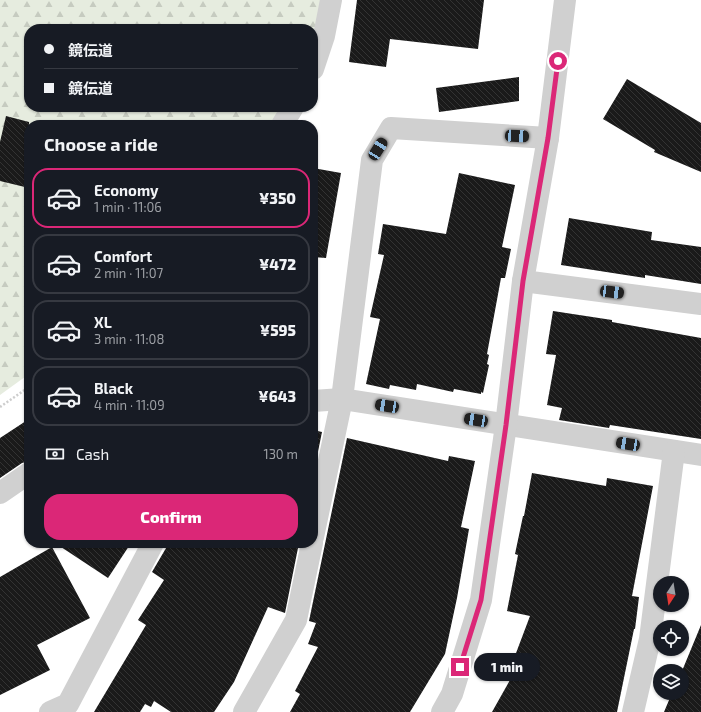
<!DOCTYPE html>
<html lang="en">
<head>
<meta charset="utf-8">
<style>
  :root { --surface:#171b24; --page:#242831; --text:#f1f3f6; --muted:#9ea1a6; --line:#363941; --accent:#db2777 }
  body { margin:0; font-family:"Exo 2","Noto Sans JP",sans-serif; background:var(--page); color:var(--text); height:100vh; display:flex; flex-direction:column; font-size:15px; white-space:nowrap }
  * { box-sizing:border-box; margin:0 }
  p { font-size:13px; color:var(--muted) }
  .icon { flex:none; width:22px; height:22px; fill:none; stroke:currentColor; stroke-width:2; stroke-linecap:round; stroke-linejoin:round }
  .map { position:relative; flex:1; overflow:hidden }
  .side { position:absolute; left:24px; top:120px; width:294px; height:428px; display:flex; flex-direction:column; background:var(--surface); border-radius:16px; box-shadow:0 1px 3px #0004 }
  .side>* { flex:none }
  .guide { position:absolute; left:24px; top:24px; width:294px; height:88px; border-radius:16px; box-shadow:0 1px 3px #0004; display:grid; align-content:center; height:88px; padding:0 20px; background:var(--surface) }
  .needle { width:26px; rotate:192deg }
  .buttons { position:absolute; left:653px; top:576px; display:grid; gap:8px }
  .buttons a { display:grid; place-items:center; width:36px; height:36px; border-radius:50%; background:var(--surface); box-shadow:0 1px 3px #0004; font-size:20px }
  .end { position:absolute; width:18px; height:18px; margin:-9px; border:5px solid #db2777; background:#fff; box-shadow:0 0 0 2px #fff }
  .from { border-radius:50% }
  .bubble { position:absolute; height:28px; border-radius:14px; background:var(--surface); box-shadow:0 1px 3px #0004; font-size:13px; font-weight:800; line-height:28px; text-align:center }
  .car { position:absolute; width:12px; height:24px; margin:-12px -6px; border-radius:5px; box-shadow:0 0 3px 1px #0007; background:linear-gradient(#222 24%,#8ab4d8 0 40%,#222 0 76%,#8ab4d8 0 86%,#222 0) }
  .guide b { display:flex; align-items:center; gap:14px; height:38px; font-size:15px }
  .guide b+b { border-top:1px solid var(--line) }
  .guide i { width:10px; height:10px; background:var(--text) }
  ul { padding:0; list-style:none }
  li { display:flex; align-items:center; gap:12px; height:60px; margin:0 8px 6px; padding:0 12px; border:2px solid var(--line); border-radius:16px }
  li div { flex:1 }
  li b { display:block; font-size:15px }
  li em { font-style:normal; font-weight:800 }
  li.active { border-color:var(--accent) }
  li>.icon { width:36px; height:36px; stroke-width:1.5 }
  h2 { padding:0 20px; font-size:18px; line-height:48px }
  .pay { display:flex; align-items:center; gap:10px; height:44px; padding:0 20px; font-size:15px }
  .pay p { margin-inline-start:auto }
  .primary-button { display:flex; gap:8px; margin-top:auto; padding:8px 20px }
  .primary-button a { flex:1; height:46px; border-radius:16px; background:var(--accent); color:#fff; font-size:16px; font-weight:800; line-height:46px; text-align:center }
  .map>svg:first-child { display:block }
</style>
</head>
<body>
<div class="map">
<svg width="701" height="712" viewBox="0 0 701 712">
  <defs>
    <pattern id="forest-firs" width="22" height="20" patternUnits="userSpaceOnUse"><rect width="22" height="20" fill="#e6ecdf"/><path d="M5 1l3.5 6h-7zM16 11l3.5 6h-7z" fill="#c6cbc0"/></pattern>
    <pattern id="building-back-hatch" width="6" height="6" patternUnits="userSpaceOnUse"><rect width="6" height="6" fill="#1a1a1a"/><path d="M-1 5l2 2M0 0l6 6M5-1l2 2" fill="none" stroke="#333"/></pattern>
  </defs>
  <rect width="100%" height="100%" fill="#fff"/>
  <polygon fill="url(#forest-firs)" points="0,0 327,0 313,51 313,29 29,29 29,107 283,107 270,125 29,125 29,374 0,395"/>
  <g fill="url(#building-back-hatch)">
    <polygon points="357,0 484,0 478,49 390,39 386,67 349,62"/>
    <polygon points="519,77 519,101 439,112 436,88"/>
    <polygon points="627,79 701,123 701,172 654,152 655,150 603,119"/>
    <polygon points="6,116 29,122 29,188 0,181 0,142"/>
    <polygon points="313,168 341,173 326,258 313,257"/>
    <polygon points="459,173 515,185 502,247 511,249 505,278 501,278 487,354 489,355 487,364 489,365 483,393 481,392 481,394 454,389 453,392 417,384 416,390 390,385 389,389 366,384 380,319 370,317 384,255 378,254 383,224 446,234"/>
    <polygon points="569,218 652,232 651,240 701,247 701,284 645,275 645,278 561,265"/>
    <polygon points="553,311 612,320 612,322 701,338 701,439 610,425 609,428 559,420 562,408 547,405 556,355 546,354"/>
    <polygon points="29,419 29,461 22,463 0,478 0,438"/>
    <polygon points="313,430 322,432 313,476"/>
    <polygon points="347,438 448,461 449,456 475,461 461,527 469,529 457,598 445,654 410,712 290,712 300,694 295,691 318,647 308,644 316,623 309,621"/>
    <polygon points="532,473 606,486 607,478 653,486 632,596 639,597 635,629 634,629 617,712 492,712 515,671 510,669 530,616 507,611 518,555 515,554 523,516 524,516"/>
    <polygon points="55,543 131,543 108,578"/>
    <polygon points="169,543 299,543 285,613 268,607 234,682 214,712 171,712 154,701 151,707 145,704 140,712 94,712 146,625 138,620 164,580 152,572"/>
    <polygon points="52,547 90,618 37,645 50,670 0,695 0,577"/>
    <polygon points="701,625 701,712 664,712 672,693 682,693 682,671"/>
  </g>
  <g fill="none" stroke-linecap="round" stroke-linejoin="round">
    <polyline stroke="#cdcdcd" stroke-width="2.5" stroke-dasharray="2 2" stroke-linecap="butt" points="0,407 29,387"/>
    <g stroke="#d0d0d0" stroke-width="22">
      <polyline points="313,69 324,36 331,0"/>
      <polyline points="282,125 293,107"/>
      <polyline points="523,281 701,304"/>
      <polyline points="313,401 342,399 701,455"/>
      <polyline points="0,493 29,473"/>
      <polyline points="313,537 342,399 372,160 391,128 548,138"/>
      <polyline points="50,712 68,704 153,543"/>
      <polyline points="244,712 296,620 312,543"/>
      <polyline points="442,712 452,694 481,600 506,425 523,281 548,138 565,0"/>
      <polyline points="633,712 650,639 674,451"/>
    </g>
  </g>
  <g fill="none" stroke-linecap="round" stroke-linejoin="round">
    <polyline stroke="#db2777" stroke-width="5" points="460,667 481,600 506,425 523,281 548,138 558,61"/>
  </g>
</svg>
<div class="buttons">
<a><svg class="needle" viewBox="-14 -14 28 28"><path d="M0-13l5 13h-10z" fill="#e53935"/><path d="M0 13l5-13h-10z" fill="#9ea1a6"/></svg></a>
<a><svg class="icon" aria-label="locate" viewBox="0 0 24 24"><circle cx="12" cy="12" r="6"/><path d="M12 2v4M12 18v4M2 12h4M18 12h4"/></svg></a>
<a><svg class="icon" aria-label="layers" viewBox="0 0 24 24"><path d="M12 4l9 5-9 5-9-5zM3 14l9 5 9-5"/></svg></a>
</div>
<i class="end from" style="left:558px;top:61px"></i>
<i class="end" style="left:460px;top:667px"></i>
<div class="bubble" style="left:474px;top:653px;width:66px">1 min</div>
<i class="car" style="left:517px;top:136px;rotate:93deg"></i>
<i class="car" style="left:378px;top:149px;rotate:32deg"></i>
<i class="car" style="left:612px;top:292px;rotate:97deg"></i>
<i class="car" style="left:387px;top:406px;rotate:279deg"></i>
<i class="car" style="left:476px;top:420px;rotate:279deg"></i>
<i class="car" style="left:628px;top:444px;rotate:279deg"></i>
<div class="guide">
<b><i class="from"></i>鏡伝道</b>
<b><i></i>鏡伝道</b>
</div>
<section class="side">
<h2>Choose a ride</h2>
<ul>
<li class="active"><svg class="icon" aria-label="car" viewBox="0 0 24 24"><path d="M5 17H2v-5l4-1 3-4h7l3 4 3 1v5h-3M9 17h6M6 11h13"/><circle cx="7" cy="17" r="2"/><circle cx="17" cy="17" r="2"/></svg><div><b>Economy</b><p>1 min · 11:06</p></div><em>¥350</em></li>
<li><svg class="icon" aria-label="car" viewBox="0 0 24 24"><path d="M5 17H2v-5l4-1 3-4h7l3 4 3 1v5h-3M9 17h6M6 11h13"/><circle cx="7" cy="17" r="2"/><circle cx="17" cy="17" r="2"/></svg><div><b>Comfort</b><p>2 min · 11:07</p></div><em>¥472</em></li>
<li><svg class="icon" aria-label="car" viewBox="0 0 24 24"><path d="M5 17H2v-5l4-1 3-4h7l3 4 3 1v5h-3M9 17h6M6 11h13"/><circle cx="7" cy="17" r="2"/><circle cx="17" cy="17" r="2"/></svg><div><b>XL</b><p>3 min · 11:08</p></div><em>¥595</em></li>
<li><svg class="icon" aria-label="car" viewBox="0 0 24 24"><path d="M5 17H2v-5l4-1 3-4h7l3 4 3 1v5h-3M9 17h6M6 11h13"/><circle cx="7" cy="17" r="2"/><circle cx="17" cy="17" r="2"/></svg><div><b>Black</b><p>4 min · 11:09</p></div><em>¥643</em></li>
</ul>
<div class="pay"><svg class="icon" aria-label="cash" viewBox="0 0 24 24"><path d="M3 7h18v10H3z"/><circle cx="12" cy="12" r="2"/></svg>Cash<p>130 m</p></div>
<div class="primary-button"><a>Confirm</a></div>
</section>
</div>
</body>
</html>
